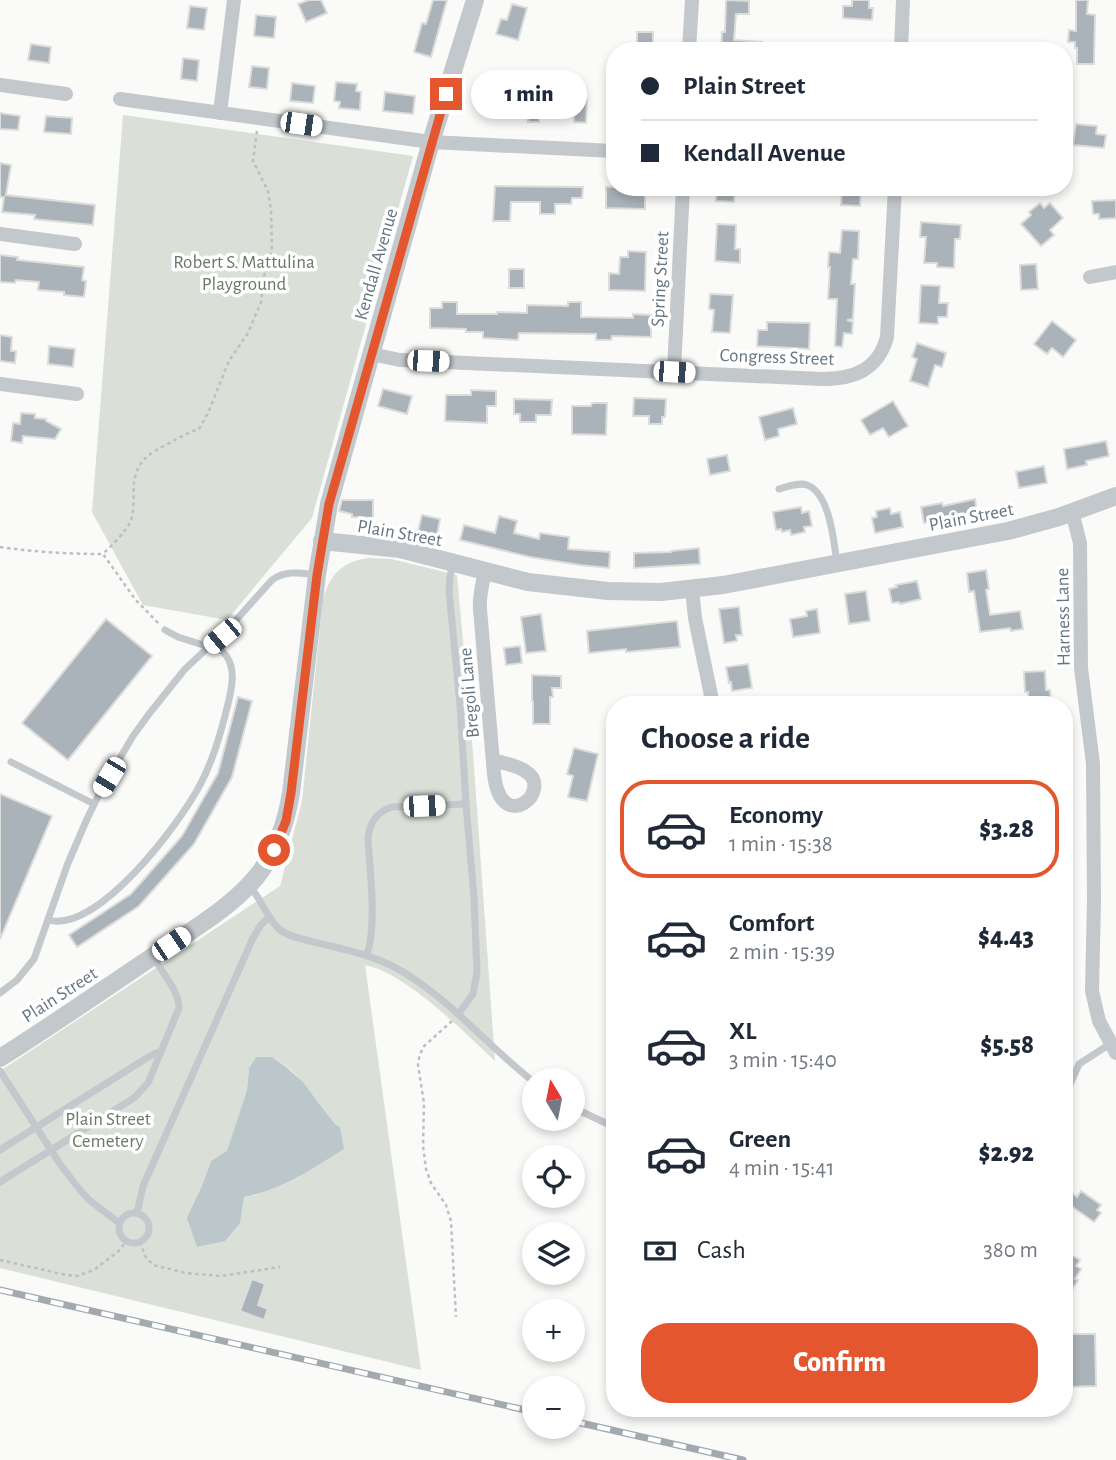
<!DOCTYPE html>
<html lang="en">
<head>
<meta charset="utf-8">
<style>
  :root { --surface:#fff; --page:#f6f6f7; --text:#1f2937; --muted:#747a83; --line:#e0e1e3; --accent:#e4572e }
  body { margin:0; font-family:"Alegreya Sans",sans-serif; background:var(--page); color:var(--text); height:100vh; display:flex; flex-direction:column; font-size:26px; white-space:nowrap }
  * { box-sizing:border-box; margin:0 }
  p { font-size:23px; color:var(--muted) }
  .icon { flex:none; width:38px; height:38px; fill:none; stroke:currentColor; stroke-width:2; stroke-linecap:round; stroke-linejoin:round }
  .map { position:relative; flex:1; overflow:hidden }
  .side { position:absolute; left:606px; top:696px; width:467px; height:721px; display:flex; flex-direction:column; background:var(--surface); border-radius:28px; box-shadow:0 4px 10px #0003 }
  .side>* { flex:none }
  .banner { position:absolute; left:606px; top:42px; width:467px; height:154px; border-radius:28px; box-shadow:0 4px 10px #0003; display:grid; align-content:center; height:154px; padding:0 35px; background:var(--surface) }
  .needle { width:46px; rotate:350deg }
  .buttons { position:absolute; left:522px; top:1068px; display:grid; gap:14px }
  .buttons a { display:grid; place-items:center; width:63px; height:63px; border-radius:50%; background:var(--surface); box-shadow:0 4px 10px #0003; font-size:35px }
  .end { position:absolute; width:32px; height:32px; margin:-16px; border:9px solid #e4572e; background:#fff; box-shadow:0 0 0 4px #fff }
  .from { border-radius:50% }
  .bubble { position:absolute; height:49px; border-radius:24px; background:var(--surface); box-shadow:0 4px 10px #0003; font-size:23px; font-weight:800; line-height:49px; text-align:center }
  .car { position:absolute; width:21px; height:42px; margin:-21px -10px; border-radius:9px; box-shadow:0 0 5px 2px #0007; background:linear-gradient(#fff 24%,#345 0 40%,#fff 0 76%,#345 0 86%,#fff 0) }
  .banner b { display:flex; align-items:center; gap:24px; height:66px; font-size:26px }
  .banner b+b { border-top:2px solid var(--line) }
  .banner i { width:18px; height:18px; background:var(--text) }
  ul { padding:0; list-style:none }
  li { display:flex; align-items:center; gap:21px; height:98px; margin:0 14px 10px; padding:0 21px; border:4px solid transparent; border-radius:28px }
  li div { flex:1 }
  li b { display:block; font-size:26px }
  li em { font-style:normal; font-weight:800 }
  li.active { border-color:var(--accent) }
  li>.icon { width:63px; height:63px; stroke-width:1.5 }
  h2 { padding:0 35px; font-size:32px; line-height:84px }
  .pay { display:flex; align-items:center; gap:18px; height:77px; padding:0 35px; font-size:26px }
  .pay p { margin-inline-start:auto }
  .action { display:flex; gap:14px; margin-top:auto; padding:14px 35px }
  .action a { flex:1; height:80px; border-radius:28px; background:var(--accent); color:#fff; font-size:28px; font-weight:800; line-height:80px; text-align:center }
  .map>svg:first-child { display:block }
</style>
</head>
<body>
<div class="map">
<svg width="1116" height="1460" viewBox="0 0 1116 1460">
  <rect width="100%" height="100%" fill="#fafaf8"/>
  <g fill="#dadfd7" fill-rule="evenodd">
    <polygon points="123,115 413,156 312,518 227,620 143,605 92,512"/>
    <path d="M369,558l22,1 66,16 16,178 22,308c-31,-29 -89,-88 -130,-96l56,405 -421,-102v-197l280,-185 22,-85 21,-202c8,-26 19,-37 46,-41zM256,1057c5,0 13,-1 17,1 22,9 48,47 62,66l5,3 -84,68 -12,2 -4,25 -39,-34 10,-27 16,-9 20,-62 2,-22z"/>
  </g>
  <path fill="#bbc7cb" d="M256,1057h16l13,9 18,16 32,42 5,3 4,22c-32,20 -63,41 -100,48l-4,26 -15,18 -28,6 -10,-29 14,-30 10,-27 16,-10 20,-61 2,-22z"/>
  <g fill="#aab3b9" stroke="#dcdcda" stroke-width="2">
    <polygon points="309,0 321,0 327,13 306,22 298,4"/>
    <polygon points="433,0 447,0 431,57 414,52 422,23 426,24"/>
    <polygon points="726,0 749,1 749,14 736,14 734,40 762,42 762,51 721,51 722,32 725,32"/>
    <polygon points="852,0 869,0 869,8 873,8 872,20 843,18 843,6 852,6"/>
    <polygon points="1076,0 1088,0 1087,14 1095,15 1094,64 1077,64 1077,48 1075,48 1075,42 1068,42 1069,30 1076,31"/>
    <polygon points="512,4 527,8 518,40 496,34 501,19 507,20"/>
    <polygon points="190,6 207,8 204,30 187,28"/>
    <polygon points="256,15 276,17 274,38 254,36"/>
    <rect x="637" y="32" width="16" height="19"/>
    <polygon points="31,44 51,47 49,63 28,60"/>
    <polygon points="183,58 199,60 197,81 181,79"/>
    <polygon points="252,66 269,68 267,89 249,87"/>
    <polygon points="487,75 513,82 503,116 480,109 486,89 483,88"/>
    <polygon points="336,82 357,84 356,91 361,92 360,110 339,108 340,102 334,101"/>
    <polygon points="292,83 315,86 313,103 290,101"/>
    <polygon points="385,92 415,96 413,114 383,111"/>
    <polygon points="528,98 587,100 586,123 574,122 574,117 539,116 539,122 528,122"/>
    <polygon points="0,113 20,116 18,130 0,129"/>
    <polygon points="46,116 72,118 71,134 44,132"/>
    <polygon points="1076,124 1097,126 1096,134 1106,135 1104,148 1073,145"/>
    <polygon points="0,163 11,165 6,195 95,205 93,225 34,219 35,215 2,212 4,197 0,197"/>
    <polygon points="495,186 583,187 582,198 572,198 571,204 555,204 555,214 540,214 540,202 511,202 510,221 493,221"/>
    <polygon points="606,187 622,187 622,191 645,192 645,209 606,208"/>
    <polygon points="716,187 735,187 734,202 716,201"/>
    <polygon points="842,187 861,187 860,206 841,205"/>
    <polygon points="1116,200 1116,218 1099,219 1099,214 1093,214 1092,201"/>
    <polygon points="1040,203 1044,208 1050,203 1063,218 1050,230 1054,235 1041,246 1021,224 1031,215 1029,212"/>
    <polygon points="921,222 961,225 960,239 955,239 954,268 937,267 937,263 924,263 926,237 920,237"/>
    <polygon points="717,224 736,225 735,249 740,249 740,263 715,261"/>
    <polygon points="842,230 859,231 858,259 853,259 851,284 855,284 853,319 847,320 853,322 852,334 844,333 842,347 835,346 837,299 828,299 830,267 828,267 829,252 840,253"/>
    <polygon points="628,251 646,252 645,291 609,290 609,273 619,274 620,257 628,257"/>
    <polygon points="0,255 18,257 17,260 84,267 82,280 86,281 84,297 64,295 64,292 38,290 39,282 16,280 15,283 0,282"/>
    <polygon points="1036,264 1038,289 1021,290 1020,265"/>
    <rect x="509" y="269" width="15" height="19"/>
    <polygon points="921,285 940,286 939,303 948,303 947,317 938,317 938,324 919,323"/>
    <polygon points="710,294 733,295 730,333 712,332 714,310 709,309"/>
    <polygon points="442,302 457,302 457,314 497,314 497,312 527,313 527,305 568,306 568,302 581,302 581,317 633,318 633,314 651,315 651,337 612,336 611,340 596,340 596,334 519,333 518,340 483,338 483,332 466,332 466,329 430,328 430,308 442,308"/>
    <polygon points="1052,321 1076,340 1063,357 1052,348 1047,354 1034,344"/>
    <polygon points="767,322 810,323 809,349 757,346 758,330 767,330"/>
    <polygon points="0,335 12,337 11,351 16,351 15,363 0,361"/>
    <polygon points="917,343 946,353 942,367 935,365 928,387 910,381 917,359 912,357"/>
    <polygon points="49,346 75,349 73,367 48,364"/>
    <polygon points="383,389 412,396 407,414 378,406"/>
    <polygon points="471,390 496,391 496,406 487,406 487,423 445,421 446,395 471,395"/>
    <polygon points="634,398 666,399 665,417 662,417 662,424 649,424 649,416 633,416"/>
    <polygon points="514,399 552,400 551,415 536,415 536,422 520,422 520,414 514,414"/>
    <polygon points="893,401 908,426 889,437 883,428 870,435 861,420"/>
    <polygon points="592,403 607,403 606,435 572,434 572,406 591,406"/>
    <polygon points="793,408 797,424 778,429 779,436 765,440 759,417"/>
    <polygon points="21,413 35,414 35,418 46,419 46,421 61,429 55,439 23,436 22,443 11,441 13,423 20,424"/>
    <polygon points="1106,441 1109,456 1086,461 1087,465 1067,469 1064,449"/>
    <polygon points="727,455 730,471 710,475 707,459"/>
    <polygon points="1044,466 1047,483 1019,488 1016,472"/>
    <polygon points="975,499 977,512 924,523 921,507 942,503 943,506"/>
    <polygon points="342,500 373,500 373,518 352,517 352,514 339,511"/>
    <polygon points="801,507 802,513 809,511 812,526 804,527 805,532 791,535 790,530 782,532 781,529 776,530 773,512"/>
    <polygon points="890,508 891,514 900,512 903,527 875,533 872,518 877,517 876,511"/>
    <polygon points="422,515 440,519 437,535 418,531"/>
    <polygon points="499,516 517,521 514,533 539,539 540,533 569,537 568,549 610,552 609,568 580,565 530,557 460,540 464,525 495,533"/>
    <polygon points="699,548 700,564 634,568 634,553 671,552 671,551"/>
    <polygon points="986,570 989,589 986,590 990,615 1020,611 1023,629 1011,631 1010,628 980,632 974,591 969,592 967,573"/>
    <polygon points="917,581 921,599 900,604 899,602 892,603 889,589 897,587 896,585"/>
    <polygon points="866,591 870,621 849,624 845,594"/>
    <polygon points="739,607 742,635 736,635 737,641 724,643 719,609"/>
    <polygon points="817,609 820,633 793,637 790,619 807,616 806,611"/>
    <polygon points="541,614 546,651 526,653 521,617"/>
    <polygon points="106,619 152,656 68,760 22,723"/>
    <polygon points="677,621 680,647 626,652 626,649 589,653 587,631"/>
    <polygon points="520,646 522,663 506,665 504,648"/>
    <polygon points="748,664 752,688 732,691 731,682 729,683 726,667"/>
    <polygon points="1045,671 1046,690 1050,690 1051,705 1029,705 1028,692 1025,692 1024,672"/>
    <polygon points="532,675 561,676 561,688 552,688 553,697 550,697 550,724 533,724 533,701 532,701"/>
    <polygon points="238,697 252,701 232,777 194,844 139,906 77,947 69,935 131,894 182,836 218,773"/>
    <polygon points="574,748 598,754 587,801 568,797 573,776 567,774"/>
    <polygon points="0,794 52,816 0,939"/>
    <polygon points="1064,1187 1077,1197 1081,1191 1101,1205 1097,1210 1101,1213 1094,1222 1064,1201"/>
    <polygon points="1064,1251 1080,1260 1076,1266 1081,1269 1075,1279 1078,1280 1072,1290 1070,1288 1064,1299"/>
    <polygon points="252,1279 265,1284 258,1305 268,1309 264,1320 240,1311"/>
    <polygon points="1069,1334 1095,1334 1096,1386 1067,1387 1064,1356 1067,1356"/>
  </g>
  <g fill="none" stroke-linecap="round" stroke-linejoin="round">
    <g stroke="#bbbfc2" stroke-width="2.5" stroke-dasharray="3.5 3.5" stroke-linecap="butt">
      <path d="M0,547c35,5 68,7 103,7"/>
      <path d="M158,623l-23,-24 -32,-45c9,-9 24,-23 28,-34 4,-12 2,-26 3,-38 4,-24 16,-28 35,-39 10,-5 18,-10 30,-14l9,-16 21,-52 19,-28 13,-31 3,-26 8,-28 -1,-38 -3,-19 -15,-30 4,-30"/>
      <polyline points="452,1021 423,1047 419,1058 418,1065 424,1103 423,1146 426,1169 431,1183 446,1205 451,1221 456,1317"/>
      <polyline points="140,1242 145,1256 153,1265 186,1273 221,1276 280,1267"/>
      <polyline points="0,1260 66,1275 77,1276 94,1270 120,1250 126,1241"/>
    </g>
    <g stroke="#c3c8cc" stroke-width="7">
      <path d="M779,489c8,-2 20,-7 28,-4 23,8 27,58 30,78"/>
      <polyline points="453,563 450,576 449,591 460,705 466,804 474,897 477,972 473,994 459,1013"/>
      <polyline points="11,762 94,804"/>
      <path d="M249,886c13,13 18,33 31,44 13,9 32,11 46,15 31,7 59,14 85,32 46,30 80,72 123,105"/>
      <path d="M48,920c50,14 133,-98 153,-137 12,-23 19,-47 25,-71 5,-20 13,-46 -4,-61l-44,-14 -13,-7"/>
      <path d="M367,955c10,-31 3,-82 1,-116 1,-16 8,-27 24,-32l74,-3"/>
      <path d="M0,993l17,-13 17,-21 34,-96 19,-44 14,-29 32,-54 16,-22 36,-45 44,-41 43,-48c14,-10 28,-7 44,-5"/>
      <polyline points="0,1071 60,1164 76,1185 88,1199 119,1223"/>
      <polyline points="1064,1098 1079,1064 1110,1044"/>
      <polyline points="572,1107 614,1127"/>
      <polyline points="0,1150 150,1056 157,1053 160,1054"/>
      <path d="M0,1182l134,-84 14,-15 31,-75c0,-17 -17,-36 -26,-51"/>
      <circle cx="134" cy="1228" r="15"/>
      <polyline points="137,1213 143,1186 253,938 260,926 269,917"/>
    </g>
    <g stroke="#c3c8cc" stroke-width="14">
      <polyline points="689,51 692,0"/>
      <polyline points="901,51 903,0"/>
      <polyline points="0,85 66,94"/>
      <polyline points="120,99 431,142 614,151"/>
      <polyline points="220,113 234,0"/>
      <polyline points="0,234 75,244"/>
      <polyline points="1090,277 1116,272"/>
      <path d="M371,354l29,6 422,19c32,0 56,-9 65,-42l8,-150"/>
      <polyline points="674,372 683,187"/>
      <polyline points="0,384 77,394"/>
      <polyline points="1072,512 1080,543 1081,668 1093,764 1094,901 1092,991 1099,1021 1116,1053"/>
      <path d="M485,572c-3,13 -6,24 -5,37l14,165c7,64 62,15 31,-3 -9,-6 -22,-8 -32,-11"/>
      <polyline points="692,589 695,618 713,705"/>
    </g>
    <g stroke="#c3c8cc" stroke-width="18">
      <polyline points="322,541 400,549 528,582 608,591 661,592 723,585 1008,531 1059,517 1116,496"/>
      <path d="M0,1058c54,-34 107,-71 161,-107 32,-22 71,-44 96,-75 20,-25 29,-53 34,-83l26,-218 12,-71 102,-362 44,-142"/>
    </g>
    <g stroke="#a2aab0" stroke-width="7">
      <g id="rail">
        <polyline points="0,1290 534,1412"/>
        <polyline points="572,1421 743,1460"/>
      </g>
    </g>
    <use href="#rail" stroke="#fff" stroke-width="4.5" stroke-dasharray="13" stroke-linecap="butt"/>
  </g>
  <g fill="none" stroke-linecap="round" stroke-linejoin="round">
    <polyline stroke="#e4572e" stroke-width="9" points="274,850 286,821 291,793 317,575 329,504 446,94"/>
  </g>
  <g text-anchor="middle" stroke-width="7" stroke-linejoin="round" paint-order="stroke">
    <g font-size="19" fill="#687a64" stroke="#fff">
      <text x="244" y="268">Robert S. Mattulina<tspan x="244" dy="22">Playground</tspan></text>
      <text x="108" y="1125">Plain Street<tspan x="108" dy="22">Cemetery</tspan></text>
    </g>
    <g font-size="19" fill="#657683" stroke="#fff">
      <text transform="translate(375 264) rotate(-74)" y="7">Kendall Avenue</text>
      <text transform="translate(659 279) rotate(-87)" y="7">Spring Street</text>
      <text transform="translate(777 356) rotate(2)" y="7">Congress Street</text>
      <text transform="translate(971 516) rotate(-11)" y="7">Plain Street</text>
      <text transform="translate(400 532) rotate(10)" y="7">Plain Street</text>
      <text transform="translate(1062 617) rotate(-91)" y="7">Harness Lane</text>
      <text transform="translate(468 693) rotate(-95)" y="7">Bregoli Lane</text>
      <text transform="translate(59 994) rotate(-33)" y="7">Plain Street</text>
    </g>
  </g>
</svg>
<div class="buttons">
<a><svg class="needle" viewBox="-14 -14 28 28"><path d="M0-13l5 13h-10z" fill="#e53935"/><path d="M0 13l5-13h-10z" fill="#747a83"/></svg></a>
<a><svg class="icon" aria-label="locate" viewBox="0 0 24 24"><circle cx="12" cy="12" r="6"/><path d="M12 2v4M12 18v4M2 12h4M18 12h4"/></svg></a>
<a><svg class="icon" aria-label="layers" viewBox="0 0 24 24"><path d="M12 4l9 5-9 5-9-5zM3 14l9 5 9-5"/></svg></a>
<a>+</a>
<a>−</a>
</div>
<i class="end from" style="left:274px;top:850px"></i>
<i class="end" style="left:446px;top:94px"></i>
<div class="bubble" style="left:471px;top:70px;width:116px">1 min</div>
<i class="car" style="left:301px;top:124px;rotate:98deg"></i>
<i class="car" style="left:428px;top:361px;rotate:92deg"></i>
<i class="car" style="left:674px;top:372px;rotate:93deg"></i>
<i class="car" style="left:222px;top:636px;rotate:230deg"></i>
<i class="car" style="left:109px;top:777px;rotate:211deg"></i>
<i class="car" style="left:424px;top:806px;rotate:88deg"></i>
<i class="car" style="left:171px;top:944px;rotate:56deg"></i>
<div class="banner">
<b><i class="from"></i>Plain Street</b>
<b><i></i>Kendall Avenue</b>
</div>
<section class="side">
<h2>Choose a ride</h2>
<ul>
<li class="active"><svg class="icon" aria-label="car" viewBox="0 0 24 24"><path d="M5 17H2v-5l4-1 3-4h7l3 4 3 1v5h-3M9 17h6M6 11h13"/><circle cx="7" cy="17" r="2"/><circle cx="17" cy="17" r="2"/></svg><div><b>Economy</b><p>1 min · 15:38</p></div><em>$3.28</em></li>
<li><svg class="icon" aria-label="car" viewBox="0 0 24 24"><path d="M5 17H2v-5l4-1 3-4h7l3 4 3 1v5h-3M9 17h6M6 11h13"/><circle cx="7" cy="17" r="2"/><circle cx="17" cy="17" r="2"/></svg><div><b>Comfort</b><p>2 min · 15:39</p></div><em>$4.43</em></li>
<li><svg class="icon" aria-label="car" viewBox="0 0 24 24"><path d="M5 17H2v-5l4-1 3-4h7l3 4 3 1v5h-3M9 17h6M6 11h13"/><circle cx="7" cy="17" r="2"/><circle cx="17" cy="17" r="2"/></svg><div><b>XL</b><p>3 min · 15:40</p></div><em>$5.58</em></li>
<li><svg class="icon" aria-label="car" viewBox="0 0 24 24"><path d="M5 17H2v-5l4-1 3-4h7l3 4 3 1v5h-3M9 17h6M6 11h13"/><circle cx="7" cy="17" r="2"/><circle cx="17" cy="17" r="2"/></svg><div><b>Green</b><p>4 min · 15:41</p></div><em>$2.92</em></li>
</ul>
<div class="pay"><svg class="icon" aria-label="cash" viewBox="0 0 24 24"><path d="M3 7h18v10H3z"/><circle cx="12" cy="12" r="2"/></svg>Cash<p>380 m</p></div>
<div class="action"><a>Confirm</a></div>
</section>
</div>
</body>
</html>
